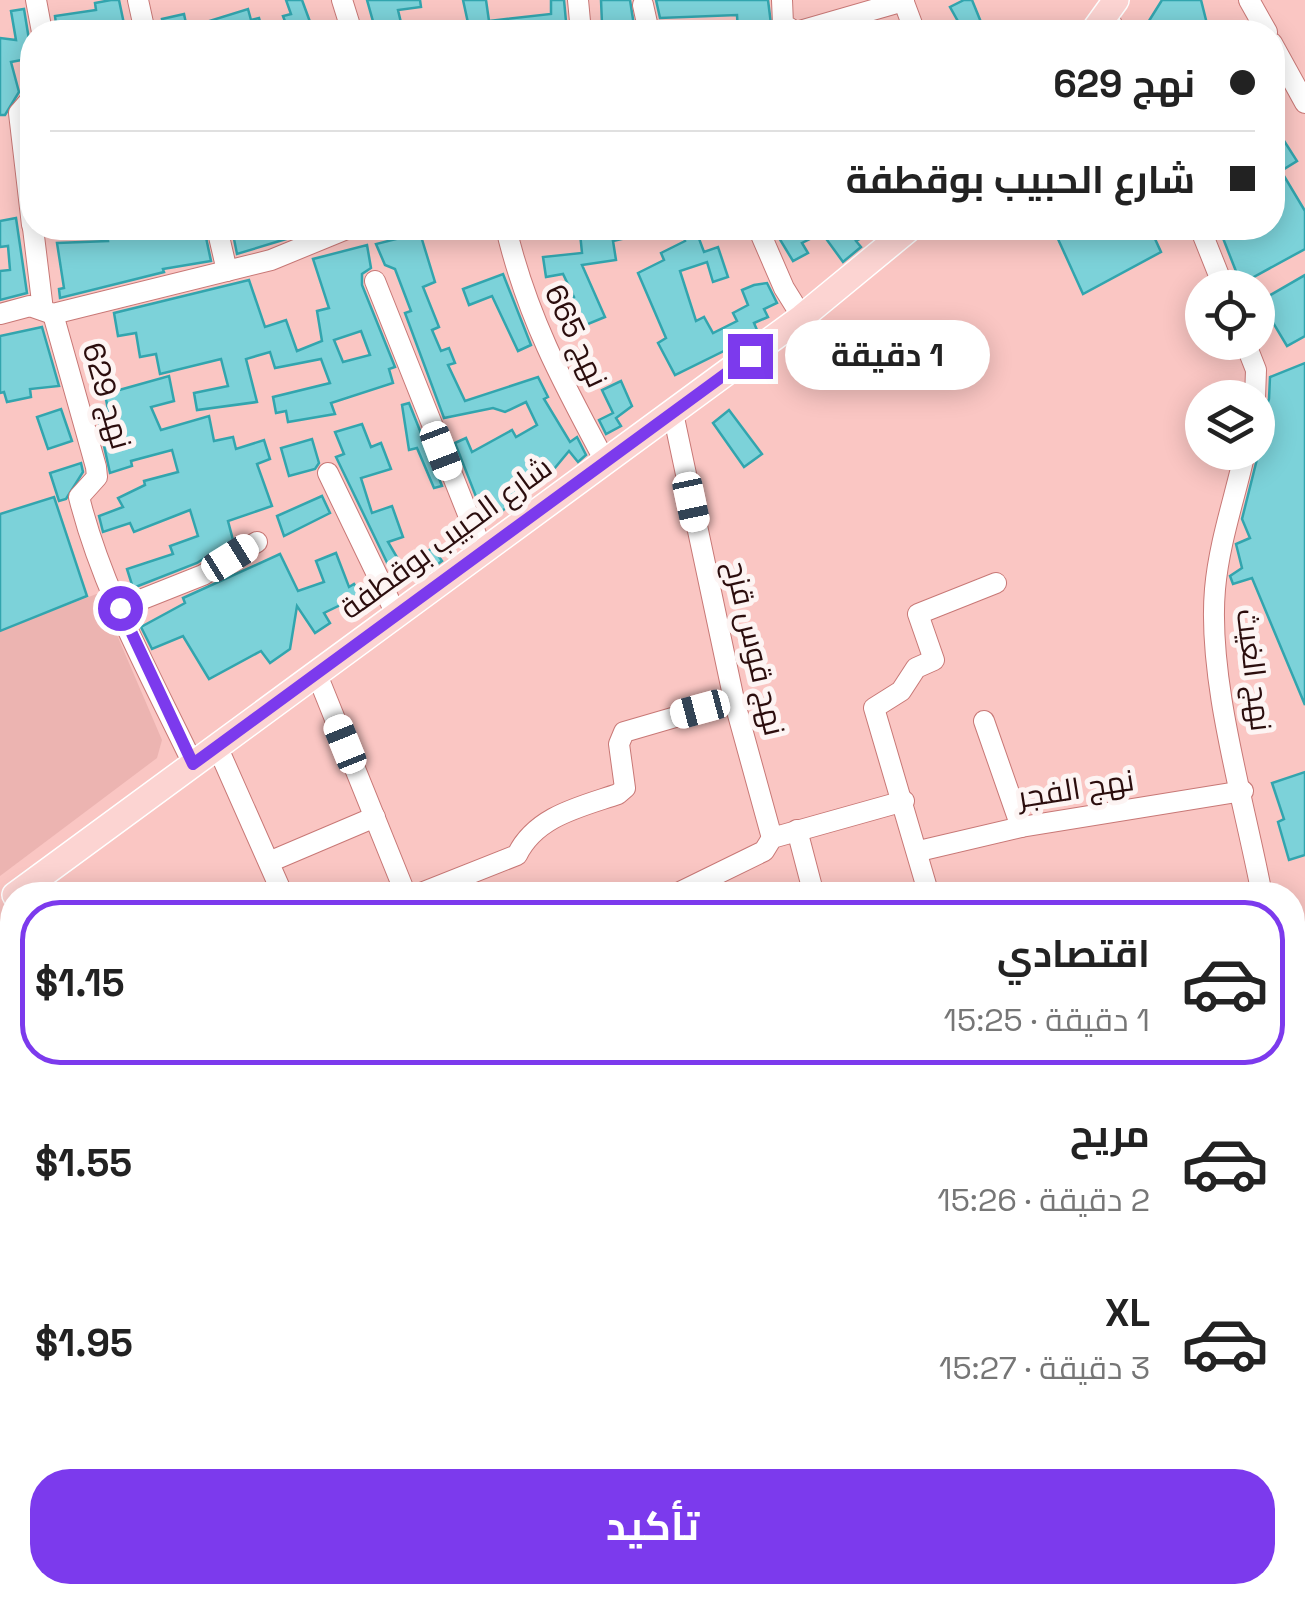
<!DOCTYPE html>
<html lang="ar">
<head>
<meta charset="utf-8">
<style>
  :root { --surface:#fff; --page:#f6f6f6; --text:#222; --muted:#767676; --line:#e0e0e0; --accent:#7c3aed }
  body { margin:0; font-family:"Space Grotesk",Cairo,sans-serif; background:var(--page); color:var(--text); direction:rtl; height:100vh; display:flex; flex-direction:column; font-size:38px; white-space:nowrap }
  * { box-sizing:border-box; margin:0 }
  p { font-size:32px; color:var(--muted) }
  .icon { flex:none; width:55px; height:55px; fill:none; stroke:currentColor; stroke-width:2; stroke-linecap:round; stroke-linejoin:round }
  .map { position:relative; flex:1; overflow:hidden; direction:ltr }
  .drawer { position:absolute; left:0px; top:882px; width:1305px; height:722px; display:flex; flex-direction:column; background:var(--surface); border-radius:40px 40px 0 0; box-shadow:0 5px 25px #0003; direction:rtl }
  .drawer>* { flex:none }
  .top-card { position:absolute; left:20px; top:20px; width:1265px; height:220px; border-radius:40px; box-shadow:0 5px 25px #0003; direction:rtl; display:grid; align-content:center; height:220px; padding:0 30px; background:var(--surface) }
  .fabs { position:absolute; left:1185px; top:270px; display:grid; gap:20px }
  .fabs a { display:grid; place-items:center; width:90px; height:90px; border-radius:50%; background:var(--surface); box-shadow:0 5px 25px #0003; font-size:50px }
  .end { position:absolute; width:45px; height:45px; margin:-22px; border:12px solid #7c3aed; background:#fff; box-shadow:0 0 0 5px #fff }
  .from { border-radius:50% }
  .bubble { position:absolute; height:70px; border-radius:35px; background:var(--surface); box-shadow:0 5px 25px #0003; font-size:32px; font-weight:700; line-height:70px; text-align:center; direction:rtl }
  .car { position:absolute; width:30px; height:60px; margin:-30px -15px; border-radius:12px; box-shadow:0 0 8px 2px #0007; background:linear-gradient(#fff 24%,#345 0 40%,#fff 0 76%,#345 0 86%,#fff 0) }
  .top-card b { display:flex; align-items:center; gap:35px; height:95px; font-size:38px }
  .top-card b+b { border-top:2px solid var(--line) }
  .top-card i { width:25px; height:25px; background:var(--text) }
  ul { padding:18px 0 0; list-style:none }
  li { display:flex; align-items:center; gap:30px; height:165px; margin:0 20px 15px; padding:0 10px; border:5px solid transparent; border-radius:40px }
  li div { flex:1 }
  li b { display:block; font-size:38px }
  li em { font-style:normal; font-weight:700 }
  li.selected { border-color:var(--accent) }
  li>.icon { width:90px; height:90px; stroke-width:1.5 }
  .cta { display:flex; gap:20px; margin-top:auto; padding:20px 30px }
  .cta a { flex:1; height:115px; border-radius:40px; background:var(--accent); color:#fff; font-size:40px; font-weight:700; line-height:115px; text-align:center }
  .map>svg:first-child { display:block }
</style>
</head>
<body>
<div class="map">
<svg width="1305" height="1604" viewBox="0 0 1305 1604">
  <rect width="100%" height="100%" fill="#fac6c3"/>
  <g fill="#ecb4b1">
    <polygon points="99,593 162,740 157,758 0,876 0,631"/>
    <polygon points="12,926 12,1592 90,1593 80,1596 77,1604 0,1604 0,935"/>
  </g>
  <g fill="#7cd2d9" stroke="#32a5ae" stroke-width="2.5" fill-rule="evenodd">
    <polygon points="111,0 119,0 124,24 57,32 55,16 96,10 95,3"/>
    <polygon points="286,0 302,0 313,30 289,32 283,16 291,14"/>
    <polygon points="367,0 420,0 421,7 398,10 402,27 376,32"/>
    <polygon points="463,0 486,0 489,21 551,14 551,0 564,0 567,32 470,32"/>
    <polygon points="601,0 630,0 635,32 615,32 614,24 602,24"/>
    <polygon points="656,0 768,0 772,32 738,32 737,15 660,18"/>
    <polygon points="964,0 972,0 985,32 964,32 950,7"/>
    <polygon points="1162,0 1201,0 1209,32 1142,32"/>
    <polygon points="24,9 32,58 11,62 19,92 5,115 0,115 0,38 16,40 11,11"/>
    <polygon points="248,9 251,20 259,18 263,32 165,32 162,19 184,14 187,28"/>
    <polygon points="1272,122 1297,161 1281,171 1305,211 1305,249 1241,284 1219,228 1272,228"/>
    <polygon points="16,218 27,293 0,300 0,271 10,270 8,246 0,247 0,221"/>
    <polygon points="106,228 204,228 211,261 163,269 164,272 60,298 59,289 64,288 57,243 108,241"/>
    <polygon points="638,228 639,235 613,241 616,260 582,265 605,317 576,329 569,315 575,312 568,301 574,297 563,274 546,277 543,257 582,253 580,233"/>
    <polygon points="679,228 695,228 704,252 718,247 728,277 713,282 707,262 680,271 696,321 704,317 713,333 737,321 733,313 748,305 742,290 754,285 767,283 777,303 764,309 768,317 754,323 757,330 738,344 675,375 658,343 666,338 638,273 664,260 661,253 685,241"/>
    <polygon points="773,228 881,228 856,241 861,247 843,262 822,233 802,243 808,253 793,261"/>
    <polygon points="1053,228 1150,228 1161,252 1083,294"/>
    <polygon points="285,232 286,239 237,254 234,239"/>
    <polygon points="420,233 435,282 423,287 439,327 432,330 441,351 449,348 455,363 448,365 465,401 538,377 548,397 544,399 570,442 577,437 586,455 578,462 569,451 554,469 550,466 531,475 537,486 499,513 484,517 455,443 466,438 472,452 512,430 516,437 537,425 526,402 505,412 493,408 444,418 405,313 411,311 395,269 385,265 376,244"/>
    <path d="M367,245l4,23 -9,6v11l33,82 -6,2 4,14 -62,20 4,11 -47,8 -2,-11 -10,2 -3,-16 57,-14 -9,-24 -46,9 -5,-16 -24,7 11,43 -60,8 -3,-17 34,-7 -7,-27 -61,15 -4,-20 -16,3 -4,-24 -18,3 -4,-23 135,-33 16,47 21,-7 11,31 25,-10 -5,-30 12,-3 -16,-49zM361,331l9,24 -27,7 -9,-22z"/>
    <polygon points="503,274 531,345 518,351 492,296 469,305 463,289"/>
    <polygon points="1305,275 1305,336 1287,346 1260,301"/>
    <polygon points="42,327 59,386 30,389 31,397 7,402 4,392 0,393 0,336"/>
    <polygon points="1305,363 1305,705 1252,578 1233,584 1230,576 1242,568 1236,544 1250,538 1242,519 1258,455 1258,430 1269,399 1270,377"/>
    <polygon points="169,376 174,401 151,407 161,430 209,416 214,441 233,437 236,449 264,440 270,459 257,464 272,506 228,521 233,540 197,563 133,588 127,569 173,554 170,546 198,536 190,510 134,532 130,523 103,532 99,516 123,507 118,498 145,485 144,481 178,472 172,450 131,461 132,466 110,473 98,419 109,415 105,394"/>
    <polygon points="621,381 632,406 616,418 621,426 606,434 599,420 613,413 602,390"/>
    <polygon points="409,403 442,486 434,488 417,448 409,450 402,405"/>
    <polygon points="61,409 72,441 48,449 37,417"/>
    <polygon points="729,410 762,454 744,467 713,423"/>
    <polygon points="362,424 371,447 381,443 391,469 361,478 372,513 392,506 403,537 388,542 405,571 394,577 336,457 344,454 335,432"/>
    <polygon points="312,439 319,463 315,469 289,476 281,448"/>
    <polygon points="81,463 83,472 66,499 59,501 50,473"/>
    <polygon points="322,496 330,513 284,536 277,516"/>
    <polygon points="54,497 87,596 0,631 0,514"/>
    <polygon points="433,548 442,561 417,580 405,564"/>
    <polygon points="336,553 349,587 354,584 361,595 324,613 330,623 315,633 297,606 290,649 270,663 261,651 209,679 183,636 152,649 141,627 185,603 183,598 280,554 298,591 324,582 316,561"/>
    <polygon points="1305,772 1305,855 1289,860 1278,822 1284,819 1272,783"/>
    <polygon points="1305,1117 1305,1213 1292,1215 1292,1120"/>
  </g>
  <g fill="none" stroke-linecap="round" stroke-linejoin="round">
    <g stroke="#c87876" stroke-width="22">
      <g id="minor">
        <polyline points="36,0 42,32"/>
        <polyline points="138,0 145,32"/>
        <polyline points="342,0 352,32"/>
        <polyline points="578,0 581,32"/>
        <polyline points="782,0 783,24 796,32 904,1"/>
        <polyline points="903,0 915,32"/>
        <polyline points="1249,0 1267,32"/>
        <polyline points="643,5 649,32"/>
        <polyline points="1107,13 1115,32"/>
        <polyline points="1272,43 1305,103"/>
        <polyline points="32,98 19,113 32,225"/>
        <polyline points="33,228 43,310"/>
        <polyline points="217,228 227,271"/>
        <path d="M506,228c21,89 57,155 100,235"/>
        <polyline points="758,228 784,288 802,317"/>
        <polyline points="1200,228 1224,288"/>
        <polyline points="375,281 483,552"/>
        <polyline points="0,314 30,306 53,314 271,260 349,228"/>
        <path d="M53,314l43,153 1,10 -18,20c23,93 73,181 114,267"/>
        <polyline points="1245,342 1256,370 1255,398"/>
        <polyline points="673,413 734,700 772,838"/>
        <path d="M1245,452c-10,45 -26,91 -30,137 -8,91 30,215 47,306"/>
        <polyline points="328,473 396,614"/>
        <polyline points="120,608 203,575 257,542"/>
        <polyline points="316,672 406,895"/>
        <polyline points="984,721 1021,827"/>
        <polyline points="217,746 283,895"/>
        <polyline points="797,830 814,895"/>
        <polyline points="919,851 1021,827 1243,791"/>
        <polyline points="269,862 375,817"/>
        <path d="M416,895l101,-40c19,-39 63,-48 101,-61l7,-6 -6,-44 5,-12 110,-32"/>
        <polyline points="674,895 764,851 772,838 904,801"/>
        <polyline points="929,895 874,708 901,691 916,668 934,660 918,614 996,583"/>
        <polyline points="1292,1261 1305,1255"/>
        <polyline points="1292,1362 1305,1356"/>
        <polyline points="1292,1486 1305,1514"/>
        <polyline points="284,1592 287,1604"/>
        <polyline points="350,1592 351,1596 376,1596 380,1604"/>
        <polyline points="444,1592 448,1604"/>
        <polyline points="667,1592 672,1604"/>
        <polyline points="794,1592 798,1604"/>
        <polyline points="134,1604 173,1592"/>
        <polyline points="482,1604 514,1592"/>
        <polyline points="961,1604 986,1592"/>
      </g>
    </g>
    <g stroke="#fff" stroke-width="28">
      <g id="major">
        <polyline points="1093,32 1116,0"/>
        <polyline points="15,895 802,317 910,228"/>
        <polyline points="1287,1604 1305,1595"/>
      </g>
    </g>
    <use href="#minor" stroke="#fff" stroke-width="20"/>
    <use href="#major" stroke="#fcd4d2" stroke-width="25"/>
  </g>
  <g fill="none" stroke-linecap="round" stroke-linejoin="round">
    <polyline stroke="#7c3aed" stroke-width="12" points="120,608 193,764 750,356"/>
  </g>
  <g text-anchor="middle" stroke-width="10" stroke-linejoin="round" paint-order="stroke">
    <g font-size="30" fill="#2b0d0d" stroke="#fdf4f3">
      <text transform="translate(576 336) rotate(65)" y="10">نهج 665</text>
      <text transform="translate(107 396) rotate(74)" y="10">نهج 629</text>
      <text transform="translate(446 538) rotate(-36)" y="10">شارع الحبيب بوقطفة</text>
      <text transform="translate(755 648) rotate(77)" y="10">نهج قوس قزح</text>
      <text transform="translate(1254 670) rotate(83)" y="10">نهج الغيث</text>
      <text transform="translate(1076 789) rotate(-9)" y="10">نهج الفجر</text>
    </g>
  </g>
</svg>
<div class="fabs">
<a><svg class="icon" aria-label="locate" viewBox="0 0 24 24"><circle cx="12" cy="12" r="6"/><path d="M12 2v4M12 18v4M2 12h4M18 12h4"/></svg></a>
<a><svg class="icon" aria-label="layers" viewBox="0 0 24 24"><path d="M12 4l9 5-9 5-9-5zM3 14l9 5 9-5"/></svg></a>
</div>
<i class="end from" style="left:120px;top:608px"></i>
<i class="end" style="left:750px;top:356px"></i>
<div class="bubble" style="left:785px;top:320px;width:205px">1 دقيقة</div>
<i class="car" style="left:441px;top:451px;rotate:159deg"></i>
<i class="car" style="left:691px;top:502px;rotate:168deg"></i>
<i class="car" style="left:230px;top:558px;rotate:58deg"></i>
<i class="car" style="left:700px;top:709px;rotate:255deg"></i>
<i class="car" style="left:345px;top:744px;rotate:338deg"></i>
<div class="top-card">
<b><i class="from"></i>نهج 629</b>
<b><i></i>شارع الحبيب بوقطفة</b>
</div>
<section class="drawer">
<ul>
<li class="selected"><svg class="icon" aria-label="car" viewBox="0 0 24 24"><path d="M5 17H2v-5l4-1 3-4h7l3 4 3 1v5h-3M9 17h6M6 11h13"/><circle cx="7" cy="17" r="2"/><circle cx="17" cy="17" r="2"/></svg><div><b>اقتصادي</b><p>1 دقيقة · 15:25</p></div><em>$1.15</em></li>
<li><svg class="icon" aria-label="car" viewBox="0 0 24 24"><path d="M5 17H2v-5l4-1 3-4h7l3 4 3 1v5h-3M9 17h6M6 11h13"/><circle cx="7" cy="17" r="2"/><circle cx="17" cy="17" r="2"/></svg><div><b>مريح</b><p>2 دقيقة · 15:26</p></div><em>$1.55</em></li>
<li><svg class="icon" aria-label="car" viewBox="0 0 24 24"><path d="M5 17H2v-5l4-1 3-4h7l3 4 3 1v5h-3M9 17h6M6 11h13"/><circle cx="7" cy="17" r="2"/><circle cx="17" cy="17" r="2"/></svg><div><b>XL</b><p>3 دقيقة · 15:27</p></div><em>$1.95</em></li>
</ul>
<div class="cta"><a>تأكيد</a></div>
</section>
</div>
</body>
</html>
